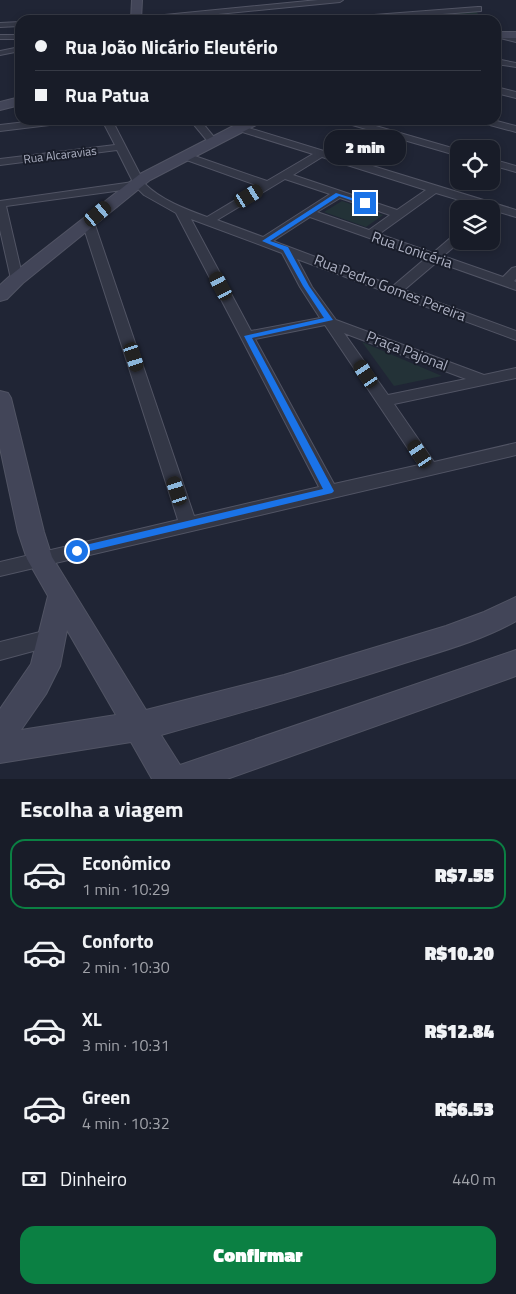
<!DOCTYPE html>
<html lang="pt">
<head>
<meta charset="utf-8">
<style>
  :root { --surface:#181c28; --page:#212530; --text:#f1f3f6; --muted:#9fa1a8; --line:#363a45; --accent:#0b8043 }
  body { margin:0; font-family:"Titillium Web",sans-serif; background:var(--page); color:var(--text); height:100vh; display:flex; flex-direction:column; font-size:19px; white-space:nowrap }
  * { box-sizing:border-box; margin:0 }
  p { font-size:16px; color:var(--muted) }
  .icon { flex:none; width:28px; height:28px; fill:none; stroke:currentColor; stroke-width:2; stroke-linecap:round; stroke-linejoin:round }
  .map { position:relative; height:779px; overflow:hidden }
  .drawer { display:flex; flex-direction:column; background:var(--surface); flex:1 }
  .drawer>* { flex:none }
  .banner { position:absolute; left:15px; top:15px; width:486px; height:110px; border-radius:15px; box-shadow:0 2px 8px #0003,0 0 0 1px var(--line); display:grid; align-content:center; height:110px; padding:0 20px; background:var(--surface) }
  .buttons { position:absolute; left:450px; top:140px; display:grid; gap:10px }
  .buttons a { display:grid; place-items:center; width:50px; height:50px; border-radius:10px; background:var(--surface); box-shadow:0 2px 8px #0003,0 0 0 1px var(--line); font-size:25px }
  .end { position:absolute; width:22px; height:22px; margin:-11px; border:6px solid #1a73e8; background:#fff; box-shadow:0 0 0 2px #fff }
  .from { border-radius:50% }
  .bubble { position:absolute; height:35px; border-radius:15px; background:var(--surface); box-shadow:0 2px 8px #0003,0 0 0 1px var(--line); font-size:16px; font-weight:800; line-height:35px; text-align:center }
  .car { position:absolute; width:15px; height:30px; margin:-15px -8px; border-radius:6px; box-shadow:0 0 4px 1px #0007; background:linear-gradient(#222 24%,#8ab4d8 0 40%,#222 0 76%,#8ab4d8 0 86%,#222 0) }
  .banner b { display:flex; align-items:center; gap:18px; height:48px; font-size:19px }
  .banner b+b { border-top:1px solid var(--line) }
  .banner i { width:12px; height:12px; background:var(--text) }
  ul { padding:0; list-style:none }
  li { display:flex; align-items:center; gap:15px; height:70px; margin:0 10px 8px; padding:0 10px; border:2px solid transparent; border-radius:15px }
  li div { flex:1 }
  li b { display:block; font-size:19px }
  li em { font-style:normal; font-weight:800 }
  li.on { border-color:var(--accent) }
  li>.icon { width:45px; height:45px; stroke-width:1.5 }
  h2 { padding:0 20px; font-size:22px; line-height:60px }
  .pay { display:flex; align-items:center; gap:12px; height:55px; padding:0 20px; font-size:19px }
  .pay p { margin-inline-start:auto }
  .primary-button { display:flex; gap:10px; margin-top:auto; padding:10px 20px }
  .primary-button a { flex:1; height:58px; border-radius:15px; background:var(--accent); color:#fff; font-size:20px; font-weight:800; line-height:58px; text-align:center }
  .map>svg:first-child { display:block }
</style>
</head>
<body>
<div class="map">
<svg width="516" height="779" viewBox="0 0 516 779">
  <rect width="100%" height="100%" fill="#202535"/>
  <g fill="#233237">
    <polygon points="475,10 483,20 365,19"/>
    <polygon points="342,201 383,215 366,227 324,212"/>
    <polygon points="362,342 442,376 394,386"/>
  </g>
  <g fill="none" stroke-linecap="round" stroke-linejoin="round">
    <g stroke="#515464" stroke-width="2">
      <g id="street">
        <polygon points="318,0 343,0 340,2 157,20 130,20 134,18"/>
        <polygon points="478,7 481,7 481,11 364,20 331,20 335,18"/>
        <polygon points="20,22 20,26 0,27 0,23"/>
        <polygon points="496,33 516,38 516,42 496,37"/>
        <rect x="0" y="35" width="20" height="4"/>
        <polygon points="20,47 20,51 0,55 0,51"/>
        <polygon points="496,59 516,63 516,67 496,64"/>
        <polygon points="496,87 516,92 516,98 496,93"/>
        <polygon points="43,120 71,120 66,123 0,131 0,125"/>
        <path d="M102,120h10l33,64c16,16 40,25 62,33l52,-31 -78,-28v-4h8l78,27 46,-27 -77,-24v-4l3,-1 277,85v7l-80,-24 -57,41 54,19 22,-19h4v7h2l-18,15 60,21 9,-9 4,-1v12l-2,2 2,1v8l-79,-28 -33,28 112,41v9l-219,-81 15,28 24,33 148,55 32,-7v10l-122,26 40,58 82,-19v12l-516,121v-14l178,-42 -96,-298 2,-2 4,-1 6,3 100,294 125,-29 -143,-274 -32,-18 -7,-7 -131,18 17,73 -6,4 -6,-4 -11,-49v-29l133,-19 -16,-32 -117,15v-6l115,-14zM322,157l104,33 -29,20 -104,-35zM285,179l45,15 -67,43 -46,-17zM340,198l50,17 -21,15 -52,-18zM310,217l116,41 -33,28 -120,-45zM191,219l91,34 18,34 20,31 -69,13zM325,325l94,140 -85,19 -79,-145zM344,333l122,46 -78,16z"/>
        <polygon points="190,120 200,120 218,142 216,144 210,144"/>
        <polygon points="340,120 355,120 459,150 459,156 342,122"/>
        <polygon points="477,120 493,120 516,126 516,132 479,122"/>
        <polygon points="491,159 516,166 516,172 491,165"/>
        <polygon points="52,629 59,632 62,638 59,644 0,660 0,642"/>
      </g>
    </g>
    <g stroke="#515464" stroke-width="2">
      <g id="secondary">
        <polygon points="132,0 142,0 141,20 131,20"/>
        <rect x="496" y="32" width="20" height="6"/>
        <polygon points="20,97 20,105 0,110 0,102"/>
        <polygon points="245,120 262,120 260,123 150,180 23,283 7,299 0,301 0,285 11,275 140,174"/>
        <path d="M0,391l8,2 3,5 33,134 8,25 94,153 138,-35 162,-49 38,-14 32,-15v24c-37,21 -81,32 -121,45 -78,25 -155,47 -234,69l19,30 336,-115v26l-289,103h-75l-21,-37 -131,21v-54l31,-45 17,-68 -21,-37 -9,-27 -18,-84zM67,630l49,85 -95,15 25,-36 14,-28z"/>
      </g>
    </g>
    <use href="#street" fill="#333746" fill-rule="evenodd"/>
    <use href="#secondary" fill="#424558" fill-rule="evenodd"/>
  </g>
  <polygon fill="#1a73e8" points="336,193 368,203 365,205 339,196 270,241 288,247 309,286 333,320 252,338 334,491 332,493 77,554 74,553 74,548 77,547 323,489 244,336 324,318 303,286 283,250 262,241"/>
  <g text-anchor="middle" stroke-width="4" stroke-linejoin="round" paint-order="stroke">
    <g font-size="12" fill="#adb1c3" stroke="#191d2a">
      <text transform="translate(60 155) rotate(-7)" y="4">Rua Alcaravias</text>
    </g>
    <g font-size="15" fill="#adb1c3" stroke="#191d2a">
      <text transform="translate(412 250) rotate(19)" y="5">Rua Lonicéria</text>
      <text transform="translate(390 288) rotate(21)" y="5">Rua Pedro Gomes Pereira</text>
      <text transform="translate(407 351) rotate(21)" y="5">Praça Pajonal</text>
    </g>
  </g>
</svg>
<div class="buttons">
<a><svg class="icon" aria-label="locate" viewBox="0 0 24 24"><circle cx="12" cy="12" r="6"/><path d="M12 2v4M12 18v4M2 12h4M18 12h4"/></svg></a>
<a><svg class="icon" aria-label="layers" viewBox="0 0 24 24"><path d="M12 4l9 5-9 5-9-5zM3 14l9 5 9-5"/></svg></a>
</div>
<i class="end from" style="left:77px;top:551px"></i>
<i class="end" style="left:365px;top:203px"></i>
<div class="bubble" style="left:324px;top:130px;width:82px">2 min</div>
<i class="car" style="left:249px;top:196px;rotate:59deg"></i>
<i class="car" style="left:98px;top:214px;rotate:50deg"></i>
<i class="car" style="left:221px;top:286px;rotate:332deg"></i>
<i class="car" style="left:134px;top:357px;rotate:162deg"></i>
<i class="car" style="left:366px;top:374px;rotate:326deg"></i>
<i class="car" style="left:420px;top:454px;rotate:326deg"></i>
<i class="car" style="left:177px;top:491px;rotate:342deg"></i>
<div class="banner">
<b><i class="from"></i>Rua João Nicário Eleutério</b>
<b><i></i>Rua Patua</b>
</div>
</div>
<section class="drawer">
<h2>Escolha a viagem</h2>
<ul>
<li class="on"><svg class="icon" aria-label="car" viewBox="0 0 24 24"><path d="M5 17H2v-5l4-1 3-4h7l3 4 3 1v5h-3M9 17h6M6 11h13"/><circle cx="7" cy="17" r="2"/><circle cx="17" cy="17" r="2"/></svg><div><b>Econômico</b><p>1 min · 10:29</p></div><em>R$7.55</em></li>
<li><svg class="icon" aria-label="car" viewBox="0 0 24 24"><path d="M5 17H2v-5l4-1 3-4h7l3 4 3 1v5h-3M9 17h6M6 11h13"/><circle cx="7" cy="17" r="2"/><circle cx="17" cy="17" r="2"/></svg><div><b>Conforto</b><p>2 min · 10:30</p></div><em>R$10.20</em></li>
<li><svg class="icon" aria-label="car" viewBox="0 0 24 24"><path d="M5 17H2v-5l4-1 3-4h7l3 4 3 1v5h-3M9 17h6M6 11h13"/><circle cx="7" cy="17" r="2"/><circle cx="17" cy="17" r="2"/></svg><div><b>XL</b><p>3 min · 10:31</p></div><em>R$12.84</em></li>
<li><svg class="icon" aria-label="car" viewBox="0 0 24 24"><path d="M5 17H2v-5l4-1 3-4h7l3 4 3 1v5h-3M9 17h6M6 11h13"/><circle cx="7" cy="17" r="2"/><circle cx="17" cy="17" r="2"/></svg><div><b>Green</b><p>4 min · 10:32</p></div><em>R$6.53</em></li>
</ul>
<div class="pay"><svg class="icon" aria-label="cash" viewBox="0 0 24 24"><path d="M3 7h18v10H3z"/><circle cx="12" cy="12" r="2"/></svg>Dinheiro<p>440 m</p></div>
<div class="primary-button"><a>Confirmar</a></div>
</section>
</body>
</html>
